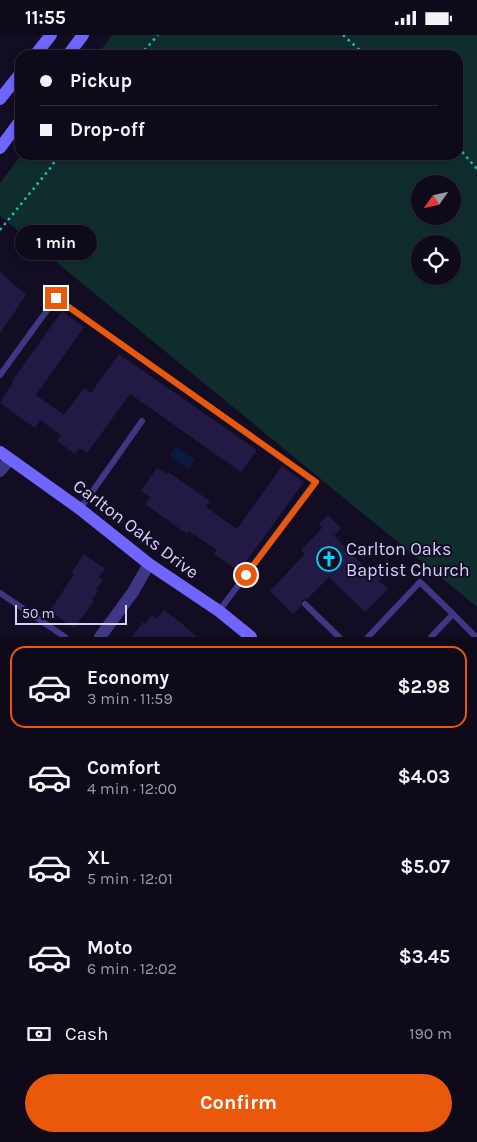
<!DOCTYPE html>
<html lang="en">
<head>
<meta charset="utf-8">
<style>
  :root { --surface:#0e0a1a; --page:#171323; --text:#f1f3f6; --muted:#9b9aa2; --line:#2e2b39; --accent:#ea580c }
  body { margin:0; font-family:Karla,sans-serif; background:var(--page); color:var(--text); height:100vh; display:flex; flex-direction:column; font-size:19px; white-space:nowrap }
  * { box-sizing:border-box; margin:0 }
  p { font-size:16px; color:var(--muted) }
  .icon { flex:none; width:28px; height:28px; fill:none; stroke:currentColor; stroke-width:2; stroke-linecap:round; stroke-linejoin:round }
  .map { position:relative; height:602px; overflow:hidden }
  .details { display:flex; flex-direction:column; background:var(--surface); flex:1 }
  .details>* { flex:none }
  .guide { position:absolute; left:15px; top:15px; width:448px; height:110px; border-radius:15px; box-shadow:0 2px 8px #0003,0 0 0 1px var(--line); display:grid; align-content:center; height:110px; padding:0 25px; background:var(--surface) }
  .needle { width:32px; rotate:236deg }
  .buttons { position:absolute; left:411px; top:140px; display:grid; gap:10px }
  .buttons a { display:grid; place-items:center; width:50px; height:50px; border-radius:50%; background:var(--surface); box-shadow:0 2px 8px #0003,0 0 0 1px var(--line); font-size:25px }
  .scale { position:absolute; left:15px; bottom:12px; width:112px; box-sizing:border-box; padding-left:5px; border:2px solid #d7cfff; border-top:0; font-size:14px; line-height:18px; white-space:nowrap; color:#d7cfff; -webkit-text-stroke:4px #120d23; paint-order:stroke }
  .end { position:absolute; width:22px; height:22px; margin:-11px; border:6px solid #ea580c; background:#fff; box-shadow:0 0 0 2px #fff }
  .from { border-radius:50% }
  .bubble { position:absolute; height:35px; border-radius:18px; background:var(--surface); box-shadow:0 2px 8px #0003,0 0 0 1px var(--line); font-size:16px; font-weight:700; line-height:35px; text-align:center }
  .guide b { display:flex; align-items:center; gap:18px; height:48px; font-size:19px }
  .guide b+b { border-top:1px solid var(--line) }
  .guide i { width:12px; height:12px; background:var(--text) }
  ul { padding:9px 0 0; list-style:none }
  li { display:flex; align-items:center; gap:15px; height:82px; margin:0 10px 8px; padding:0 15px; border:2px solid transparent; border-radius:15px }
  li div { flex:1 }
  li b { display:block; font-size:19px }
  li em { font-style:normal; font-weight:700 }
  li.current { border-color:var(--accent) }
  li>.icon { width:45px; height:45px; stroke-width:1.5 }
  .pay { display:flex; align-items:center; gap:12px; height:55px; padding:0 25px; font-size:19px }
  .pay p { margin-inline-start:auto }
  .action { display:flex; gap:10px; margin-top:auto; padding:10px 25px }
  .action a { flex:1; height:58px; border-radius:30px; background:var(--accent); color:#fff; font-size:20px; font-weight:700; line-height:58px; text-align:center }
  .status { display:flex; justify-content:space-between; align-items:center; height:35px; padding:0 25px; background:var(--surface); direction:ltr }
  .status svg { height:14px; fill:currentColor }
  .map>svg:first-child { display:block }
</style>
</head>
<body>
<div class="status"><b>11:55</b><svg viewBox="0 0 49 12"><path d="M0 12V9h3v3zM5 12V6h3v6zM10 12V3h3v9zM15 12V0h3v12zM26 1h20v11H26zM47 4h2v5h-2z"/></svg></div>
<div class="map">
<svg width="477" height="602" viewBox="0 0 477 602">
  <rect width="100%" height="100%" fill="#120d23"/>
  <path fill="#102d2d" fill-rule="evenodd" d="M112,0h365v572l-477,-391v-33l21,-28h437v-100h-361zM420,149h32v32h-32zM420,209h32v32h-32z"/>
  <polygon fill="#081b41" points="176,412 195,425 188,434 170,421"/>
  <g fill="#231945">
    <polygon points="0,237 26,260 0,298"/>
    <polygon points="62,276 84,292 36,360 64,380 84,353 91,358 119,319 257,415 241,437 130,359 87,418 80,413 75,419 57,406 61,400 40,385 35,393 0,368 13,347 12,346"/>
    <polygon points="282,431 304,447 239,536 214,519 217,515 189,496 187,499 145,469 150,462 141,456 157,433 167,439 168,437 210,466 206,472 237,494"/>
    <polygon points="328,480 341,493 334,501 370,537 379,528 388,537 379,546 388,554 365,577 329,542 307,564 302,565 301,571 293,579 270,556 305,519 301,515 323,492 319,489"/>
    <polygon points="84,519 105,534 99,542 103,545 96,554 98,556 92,565 94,566 74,593 50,576 74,539 72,537"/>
    <polygon points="164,575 184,590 184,591 197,602 132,602 143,587 145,589 152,580 157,584"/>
  </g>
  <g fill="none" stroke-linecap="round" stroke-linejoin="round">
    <g stroke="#2bb8b4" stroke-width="2.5" stroke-dasharray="2.5 4" stroke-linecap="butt">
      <polyline points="343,0 365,20"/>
      <polyline points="140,20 158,0"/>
      <polyline points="458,112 477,134"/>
      <polyline points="0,195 52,131 58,120"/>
    </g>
    <g stroke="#3d3784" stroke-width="6">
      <polyline points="0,340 56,263 315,447 219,576"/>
      <polyline points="80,474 142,386"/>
      <polyline points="0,558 65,602"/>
      <polyline points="305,569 339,602"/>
      <polyline points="368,602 420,547 453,579"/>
      <polyline points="431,602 453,579 476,602"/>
    </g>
    <g stroke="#3d3784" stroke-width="12">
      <polyline points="0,436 10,424"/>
      <polyline points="100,602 133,557 149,529"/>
    </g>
    <g stroke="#7066ff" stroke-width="12">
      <polyline points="35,20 51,0"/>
      <polyline points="68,20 83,0"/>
      <polyline points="0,64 20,39"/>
      <polyline points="0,113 20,86"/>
      <polyline points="0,417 80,474 149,529 219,576 251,602"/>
    </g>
  </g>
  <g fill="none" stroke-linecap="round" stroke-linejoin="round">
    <polyline stroke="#ea580c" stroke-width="6" points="56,263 316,447 246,540"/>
  </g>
  <defs>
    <g id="church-ring" transform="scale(1.25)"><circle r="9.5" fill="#120d23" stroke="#00d8fa" stroke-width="1.5"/><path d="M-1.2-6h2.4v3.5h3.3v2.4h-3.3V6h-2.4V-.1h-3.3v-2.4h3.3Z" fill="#00d8fa"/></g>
  </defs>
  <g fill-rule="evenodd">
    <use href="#church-ring" x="329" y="524"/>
  </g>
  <g text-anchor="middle" stroke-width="4" stroke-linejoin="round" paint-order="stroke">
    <g font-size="18" fill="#d7cfff" stroke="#120d23">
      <text transform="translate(136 494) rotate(37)" y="6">Carlton Oaks Drive</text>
    </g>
    <g font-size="18" fill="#d7cfff" stroke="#120d23" text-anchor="start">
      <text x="346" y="520">Carlton Oaks<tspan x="346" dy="21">Baptist Church</tspan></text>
    </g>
  </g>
</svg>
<div class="buttons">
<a><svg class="needle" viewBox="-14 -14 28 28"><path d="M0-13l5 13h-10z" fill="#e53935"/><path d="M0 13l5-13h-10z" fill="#9b9aa2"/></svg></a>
<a><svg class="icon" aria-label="locate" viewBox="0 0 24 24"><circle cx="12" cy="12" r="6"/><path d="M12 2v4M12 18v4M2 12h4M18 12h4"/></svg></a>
</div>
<div class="scale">50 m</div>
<i class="end from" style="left:246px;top:540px"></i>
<i class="end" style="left:56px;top:263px"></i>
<div class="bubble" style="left:15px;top:190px;width:82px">1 min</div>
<div class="guide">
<b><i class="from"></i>Pickup</b>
<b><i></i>Drop-off</b>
</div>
</div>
<section class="details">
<ul>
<li class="current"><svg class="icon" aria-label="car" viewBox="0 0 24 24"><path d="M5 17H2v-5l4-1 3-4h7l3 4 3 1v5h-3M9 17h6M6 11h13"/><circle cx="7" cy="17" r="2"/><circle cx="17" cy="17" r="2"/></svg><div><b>Economy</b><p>3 min · 11:59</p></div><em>$2.98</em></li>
<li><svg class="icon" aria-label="car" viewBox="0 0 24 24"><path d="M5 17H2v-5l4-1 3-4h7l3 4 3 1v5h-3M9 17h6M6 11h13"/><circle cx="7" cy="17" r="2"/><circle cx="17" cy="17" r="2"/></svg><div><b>Comfort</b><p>4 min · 12:00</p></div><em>$4.03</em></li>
<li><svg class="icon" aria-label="car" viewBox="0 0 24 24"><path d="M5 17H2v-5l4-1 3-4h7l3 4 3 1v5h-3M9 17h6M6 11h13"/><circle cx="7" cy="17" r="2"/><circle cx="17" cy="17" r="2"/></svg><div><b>XL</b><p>5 min · 12:01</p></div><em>$5.07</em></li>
<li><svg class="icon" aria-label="car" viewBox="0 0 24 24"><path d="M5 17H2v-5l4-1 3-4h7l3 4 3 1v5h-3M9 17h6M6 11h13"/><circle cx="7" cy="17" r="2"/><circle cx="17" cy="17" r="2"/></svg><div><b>Moto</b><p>6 min · 12:02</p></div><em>$3.45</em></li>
</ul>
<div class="pay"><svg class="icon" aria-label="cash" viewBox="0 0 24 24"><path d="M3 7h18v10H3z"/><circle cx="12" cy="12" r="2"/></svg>Cash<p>190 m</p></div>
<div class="action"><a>Confirm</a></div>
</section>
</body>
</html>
